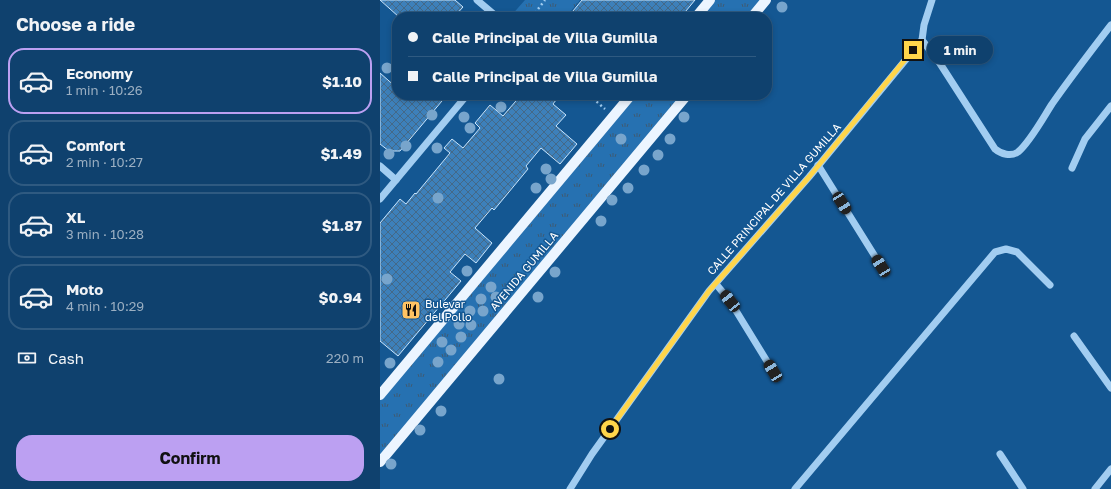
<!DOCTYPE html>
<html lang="en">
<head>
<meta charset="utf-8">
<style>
  :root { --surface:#0f416e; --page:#184873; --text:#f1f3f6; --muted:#9bafc2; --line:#2f5a81; --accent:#bca0f2 }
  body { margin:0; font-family:"Golos Text",sans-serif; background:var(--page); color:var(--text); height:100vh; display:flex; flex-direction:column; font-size:15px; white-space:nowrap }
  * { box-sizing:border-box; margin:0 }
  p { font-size:13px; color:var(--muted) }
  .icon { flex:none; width:22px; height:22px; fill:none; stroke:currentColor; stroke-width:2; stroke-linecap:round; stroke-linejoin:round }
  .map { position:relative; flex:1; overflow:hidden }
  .side { display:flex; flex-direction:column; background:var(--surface); width:380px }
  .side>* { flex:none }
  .banner { position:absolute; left:12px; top:12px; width:380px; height:88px; border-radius:16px; box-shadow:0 2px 6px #0003,0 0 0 1px var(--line); display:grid; align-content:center; height:88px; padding:0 16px; background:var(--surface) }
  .end { position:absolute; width:18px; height:18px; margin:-9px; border:5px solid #ffd54a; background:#111; box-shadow:0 0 0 2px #111 }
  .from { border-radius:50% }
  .bubble { position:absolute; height:28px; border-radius:14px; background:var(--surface); box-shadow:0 2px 6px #0003,0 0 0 1px var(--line); font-size:13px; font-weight:700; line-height:28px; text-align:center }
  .car { position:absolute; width:12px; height:24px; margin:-12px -6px; border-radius:5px; box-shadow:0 0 3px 1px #0007; background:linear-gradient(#222 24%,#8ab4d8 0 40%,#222 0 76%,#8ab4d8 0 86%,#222 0) }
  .banner b { display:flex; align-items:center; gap:14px; height:38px; font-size:15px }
  .banner b+b { border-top:1px solid var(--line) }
  .banner i { width:10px; height:10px; background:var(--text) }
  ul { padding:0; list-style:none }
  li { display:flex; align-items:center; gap:12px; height:66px; margin:0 8px 6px; padding:0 8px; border:2px solid var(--line); border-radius:16px }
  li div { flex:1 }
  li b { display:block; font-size:15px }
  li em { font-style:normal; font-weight:700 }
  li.active { border-color:var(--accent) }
  li>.icon { width:36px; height:36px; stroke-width:1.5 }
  h2 { padding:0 16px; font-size:18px; line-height:48px }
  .pay { display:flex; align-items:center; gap:10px; height:44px; padding:0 16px; font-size:15px }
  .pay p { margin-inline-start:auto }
  .action { display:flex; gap:8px; margin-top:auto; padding:8px 16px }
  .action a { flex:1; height:46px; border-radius:16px; background:var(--accent); color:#111; font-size:16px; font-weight:700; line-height:46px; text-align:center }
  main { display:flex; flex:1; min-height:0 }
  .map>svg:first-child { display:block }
</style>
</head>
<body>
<main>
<section class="side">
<h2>Choose a ride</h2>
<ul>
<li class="active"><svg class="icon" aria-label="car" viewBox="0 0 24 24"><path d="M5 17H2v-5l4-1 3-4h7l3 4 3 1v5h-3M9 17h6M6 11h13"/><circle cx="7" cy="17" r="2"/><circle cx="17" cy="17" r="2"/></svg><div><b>Economy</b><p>1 min · 10:26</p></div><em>$1.10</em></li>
<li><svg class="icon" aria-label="car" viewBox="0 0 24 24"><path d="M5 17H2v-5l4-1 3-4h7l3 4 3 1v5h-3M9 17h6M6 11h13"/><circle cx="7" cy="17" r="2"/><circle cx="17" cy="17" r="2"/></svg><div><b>Comfort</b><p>2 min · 10:27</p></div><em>$1.49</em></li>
<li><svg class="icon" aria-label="car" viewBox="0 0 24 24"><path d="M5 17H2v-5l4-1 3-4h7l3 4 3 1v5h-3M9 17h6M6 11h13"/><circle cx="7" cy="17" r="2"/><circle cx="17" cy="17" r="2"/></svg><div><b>XL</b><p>3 min · 10:28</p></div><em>$1.87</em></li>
<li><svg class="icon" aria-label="car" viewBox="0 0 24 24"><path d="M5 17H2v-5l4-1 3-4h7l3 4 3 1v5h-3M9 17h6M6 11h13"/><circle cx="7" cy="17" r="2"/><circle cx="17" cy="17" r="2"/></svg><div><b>Moto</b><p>4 min · 10:29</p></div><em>$0.94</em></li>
</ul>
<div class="pay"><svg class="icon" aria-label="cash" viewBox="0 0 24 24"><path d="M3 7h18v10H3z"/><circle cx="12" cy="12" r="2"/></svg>Cash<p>220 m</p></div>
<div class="action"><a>Confirm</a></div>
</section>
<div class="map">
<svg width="731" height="489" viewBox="0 0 731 489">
  <defs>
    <pattern id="grass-tufts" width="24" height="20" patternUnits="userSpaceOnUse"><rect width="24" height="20" fill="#2671b1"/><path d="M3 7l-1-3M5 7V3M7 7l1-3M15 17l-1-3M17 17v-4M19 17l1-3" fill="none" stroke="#3d5b74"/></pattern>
    <pattern id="building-cross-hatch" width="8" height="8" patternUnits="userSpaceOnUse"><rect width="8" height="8" fill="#3d80ba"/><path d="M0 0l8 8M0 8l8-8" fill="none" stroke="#446988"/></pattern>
  </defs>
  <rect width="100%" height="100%" fill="#145792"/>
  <g fill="url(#grass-tufts)">
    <polygon points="145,0 200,0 186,17 130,17"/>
    <polygon points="333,0 383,0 369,17 318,17"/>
    <polygon points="253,95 304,95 0,459 0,398"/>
  </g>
  <g fill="url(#building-cross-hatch)" stroke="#c9e5fc">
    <polygon points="0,0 75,0 83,7 74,17 19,17"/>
    <polygon points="202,0 315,0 301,17 188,17"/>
    <polygon points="0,73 17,88 17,95 67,95 20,151 9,151 0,144"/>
    <polygon points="141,95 180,95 173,104 186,115 176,126 197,144 180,164 161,148 146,166 148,169 114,210 112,208 95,228 112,243 96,263 85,254 70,272 81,281 18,356 0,341 0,223 20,199 26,204 35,193 36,194 70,153 64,148 72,139 83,148 100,128 95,123 110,105 123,116"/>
  </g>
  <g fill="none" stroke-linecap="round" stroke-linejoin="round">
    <g stroke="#a2cdf1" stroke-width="2.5" stroke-dasharray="2 3" stroke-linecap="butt">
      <polyline points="152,17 165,0"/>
      <polyline points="209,95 225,109"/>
    </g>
    <g stroke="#a2cdf1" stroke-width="7">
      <polyline points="97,0 117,17"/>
      <path d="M542,40l17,22 56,87c6,5 16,8 23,3 12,-10 25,-34 34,-48 19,-27 39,-53 59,-79"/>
      <polyline points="438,165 501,266"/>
      <polyline points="0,166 16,180"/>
      <polyline points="692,168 705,139 731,106"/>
      <polyline points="0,199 87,95"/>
      <polyline points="336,284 350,301 393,371"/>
      <polyline points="694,336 731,388"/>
      <polyline points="620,454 643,489"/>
      <polyline points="190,489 212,454 329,291 429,177 542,40 544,25 552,0"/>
      <polyline points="415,489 615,252 626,249 637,252 670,285"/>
      <polyline points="715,489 731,469"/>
    </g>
    <g stroke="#ecf5ff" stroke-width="10">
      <polyline points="316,17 330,0"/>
      <polyline points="372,17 386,0"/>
      <polyline points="0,395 251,95"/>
      <polyline points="0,462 307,95"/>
    </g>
  </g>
  <g fill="#78a5cc">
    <circle cx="402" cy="7" r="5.5"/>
    <circle cx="7" cy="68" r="5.5"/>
    <circle cx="121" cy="107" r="5.5"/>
    <circle cx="52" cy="115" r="5.5"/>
    <circle cx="84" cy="117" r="5.5"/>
    <circle cx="304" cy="117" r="5.5"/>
    <circle cx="90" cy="128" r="5.5"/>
    <circle cx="241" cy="139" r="5.5"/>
    <circle cx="290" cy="139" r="5.5"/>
    <circle cx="26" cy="146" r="5.5"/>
    <circle cx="57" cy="148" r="5.5"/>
    <circle cx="9" cy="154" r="5.5"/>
    <circle cx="278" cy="155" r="5.5"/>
    <circle cx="166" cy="169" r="5.5"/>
    <circle cx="264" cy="170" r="5.5"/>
    <circle cx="171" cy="179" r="5.5"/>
    <circle cx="156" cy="188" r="5.5"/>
    <circle cx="248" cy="188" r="5.5"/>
    <circle cx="58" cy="198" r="5.5"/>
    <circle cx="232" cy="200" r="5.5"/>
    <circle cx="221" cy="221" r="5.5"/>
    <circle cx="87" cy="271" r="5.5"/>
    <circle cx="175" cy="272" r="5.5"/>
    <circle cx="7" cy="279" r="5.5"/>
    <circle cx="111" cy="287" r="5.5"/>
    <circle cx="116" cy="297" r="5.5"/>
    <circle cx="158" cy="297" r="5.5"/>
    <circle cx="101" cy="299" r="5.5"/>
    <circle cx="90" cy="311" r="5.5"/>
    <circle cx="103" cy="311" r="5.5"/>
    <circle cx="79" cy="324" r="5.5"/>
    <circle cx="91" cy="325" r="5.5"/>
    <circle cx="81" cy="337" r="5.5"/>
    <circle cx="62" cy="342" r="5.5"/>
    <circle cx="71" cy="350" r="5.5"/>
    <circle cx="58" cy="362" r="5.5"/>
    <circle cx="10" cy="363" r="5.5"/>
    <circle cx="119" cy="379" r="5.5"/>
    <circle cx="61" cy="411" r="5.5"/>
    <circle cx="40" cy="430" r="5.5"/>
    <circle cx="11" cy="464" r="5.5"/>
  </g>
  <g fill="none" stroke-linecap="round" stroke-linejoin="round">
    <polyline stroke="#ffd54a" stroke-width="5" points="230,429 329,291 429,177 533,50"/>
  </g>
  <defs>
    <g id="restaurant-square" transform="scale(1)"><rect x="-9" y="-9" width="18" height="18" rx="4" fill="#ffc362" stroke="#145792"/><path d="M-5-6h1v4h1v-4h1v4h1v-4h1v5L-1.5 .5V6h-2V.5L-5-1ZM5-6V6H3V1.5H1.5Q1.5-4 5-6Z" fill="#111"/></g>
  </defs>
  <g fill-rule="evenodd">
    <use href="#restaurant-square" x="31" y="310"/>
  </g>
  <g text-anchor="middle" stroke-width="3" stroke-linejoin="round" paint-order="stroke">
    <g font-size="11" fill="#fff" stroke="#145792">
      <text transform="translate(394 199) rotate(-49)" y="4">CALLE PRINCIPAL DE VILLA GUMILLA</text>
      <text transform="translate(144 271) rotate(-50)" y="4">AVENIDA GUMILLA</text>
    </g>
    <g font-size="11" fill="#fff" stroke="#145792" text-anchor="start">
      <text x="45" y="308">Bulevar<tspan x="45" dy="13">del Pollo</tspan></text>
    </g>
  </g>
</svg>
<i class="end from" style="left:230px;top:429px"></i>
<i class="end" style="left:533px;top:50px"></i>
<div class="bubble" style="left:547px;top:36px;width:66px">1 min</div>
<i class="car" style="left:462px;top:203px;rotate:148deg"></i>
<i class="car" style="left:501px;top:266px;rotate:328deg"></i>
<i class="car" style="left:350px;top:301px;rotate:322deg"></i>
<i class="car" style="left:393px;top:371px;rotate:329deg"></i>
<div class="banner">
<b><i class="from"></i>Calle Principal de Villa Gumilla</b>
<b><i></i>Calle Principal de Villa Gumilla</b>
</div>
</div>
</main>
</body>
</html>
